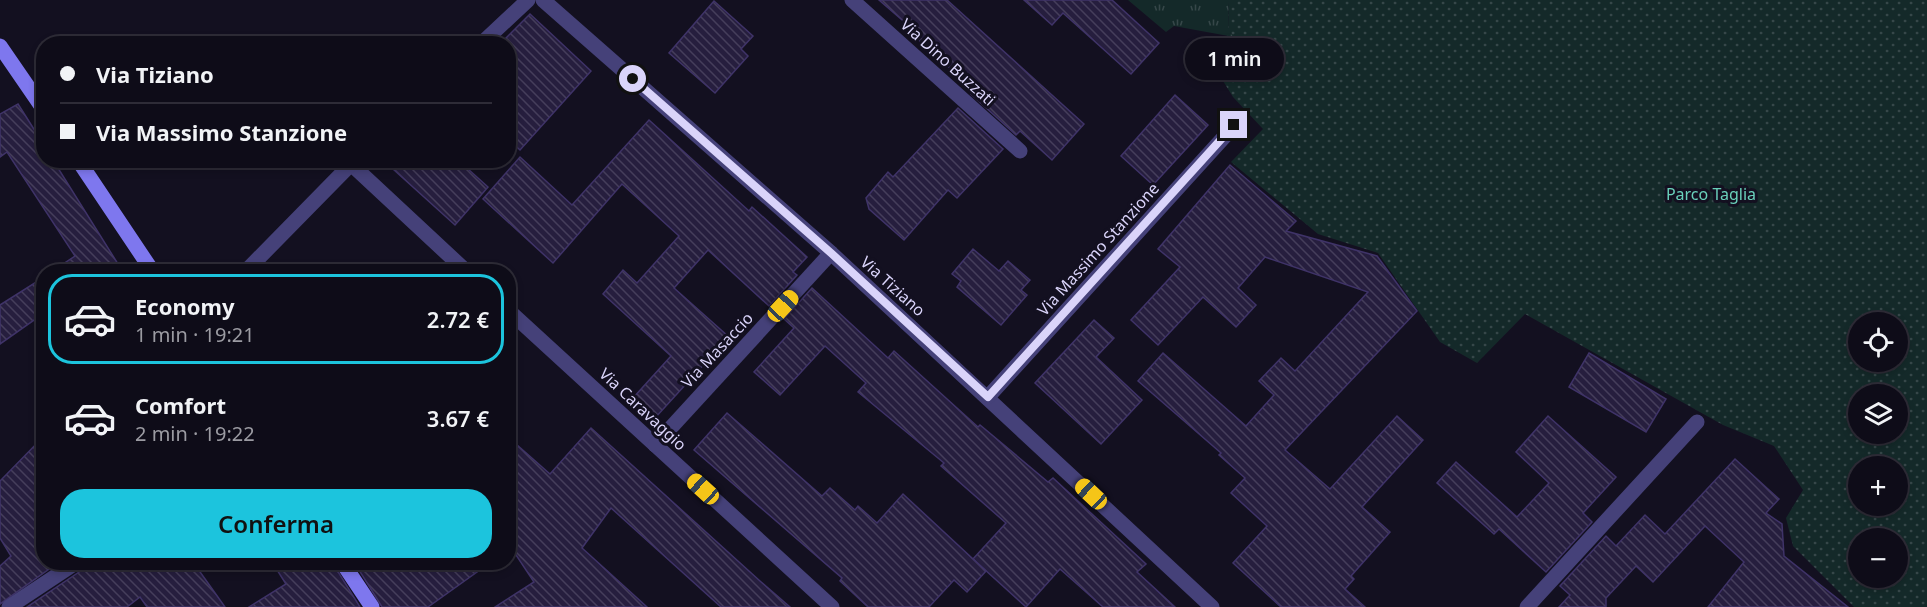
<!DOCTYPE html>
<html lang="it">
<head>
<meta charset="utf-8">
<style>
  :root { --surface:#0e0c18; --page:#171521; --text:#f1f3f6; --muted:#9b9ba2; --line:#2e2c37; --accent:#1cc4dd }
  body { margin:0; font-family:"Noto Sans",sans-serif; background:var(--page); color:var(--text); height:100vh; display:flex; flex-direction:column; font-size:22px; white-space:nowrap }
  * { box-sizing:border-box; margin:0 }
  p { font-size:20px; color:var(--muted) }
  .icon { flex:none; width:33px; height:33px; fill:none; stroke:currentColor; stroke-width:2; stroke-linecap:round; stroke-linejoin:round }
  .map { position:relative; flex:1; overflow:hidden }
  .panel { position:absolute; left:36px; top:264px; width:480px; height:306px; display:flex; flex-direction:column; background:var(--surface); border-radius:24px; box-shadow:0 3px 9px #0003,0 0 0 2px var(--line) }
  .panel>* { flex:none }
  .hud { position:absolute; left:36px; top:36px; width:480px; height:132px; border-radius:24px; box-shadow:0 3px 9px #0003,0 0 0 2px var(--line); display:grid; align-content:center; height:132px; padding:0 24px; background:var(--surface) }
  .tools { position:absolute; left:1848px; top:312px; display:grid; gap:12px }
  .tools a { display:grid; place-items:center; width:60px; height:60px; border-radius:50%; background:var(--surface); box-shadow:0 3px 9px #0003,0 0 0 2px var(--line); font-size:30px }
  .end { position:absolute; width:27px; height:27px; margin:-14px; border:8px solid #dad4fa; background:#111; box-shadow:0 0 0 3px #111 }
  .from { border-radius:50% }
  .bubble { position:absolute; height:42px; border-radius:21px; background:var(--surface); box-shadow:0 3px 9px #0003,0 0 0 2px var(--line); font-size:20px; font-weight:600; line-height:42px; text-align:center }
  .car { position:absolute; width:18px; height:36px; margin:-18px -9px; border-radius:8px; box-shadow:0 0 4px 2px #0007; background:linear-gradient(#f5c518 24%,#345 0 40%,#f5c518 0 76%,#345 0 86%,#f5c518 0) }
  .hud b { display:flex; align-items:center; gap:21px; height:57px; font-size:22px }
  .hud b+b { border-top:2px solid var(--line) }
  .hud i { width:15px; height:15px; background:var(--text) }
  ul { padding:10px 0 0; list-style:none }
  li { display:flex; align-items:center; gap:18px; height:90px; margin:0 12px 9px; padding:0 12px; border:3px solid transparent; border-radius:24px }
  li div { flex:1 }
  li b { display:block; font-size:22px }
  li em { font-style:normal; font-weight:600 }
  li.selected { border-color:var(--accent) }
  li>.icon { width:54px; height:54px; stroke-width:1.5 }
  .cta { display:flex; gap:12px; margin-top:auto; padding:12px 24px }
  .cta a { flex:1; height:69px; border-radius:24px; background:var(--accent); color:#111; font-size:24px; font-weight:600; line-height:69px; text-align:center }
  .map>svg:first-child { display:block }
</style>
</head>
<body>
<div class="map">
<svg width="1927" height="607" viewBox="0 0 1927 607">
  <defs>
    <pattern id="grass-tufts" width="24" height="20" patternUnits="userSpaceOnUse" patternTransform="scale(1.5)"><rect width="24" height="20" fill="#142929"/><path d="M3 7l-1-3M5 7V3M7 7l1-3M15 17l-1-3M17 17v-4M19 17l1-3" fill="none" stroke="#364749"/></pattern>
    <pattern id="park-dots" width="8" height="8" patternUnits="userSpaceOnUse" patternTransform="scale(1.5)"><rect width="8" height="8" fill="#142929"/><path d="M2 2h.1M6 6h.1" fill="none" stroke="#364749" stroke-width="1.8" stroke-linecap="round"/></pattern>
    <pattern id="building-back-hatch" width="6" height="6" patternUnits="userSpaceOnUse" patternTransform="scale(1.5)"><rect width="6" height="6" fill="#261e3e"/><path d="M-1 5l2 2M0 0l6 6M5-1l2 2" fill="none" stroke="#453e5b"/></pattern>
  </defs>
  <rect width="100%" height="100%" fill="#131020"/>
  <polygon fill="url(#grass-tufts)" points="1128,0 1229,0 1228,29 1234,37 1174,26 1166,32"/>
  <path fill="url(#park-dots)" fill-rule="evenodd" d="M1229,0h698v607h-73l-61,-61 -7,-28 17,-28 -29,-44 -51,-21 -198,-111 -48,49 -37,-21 -62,-89 -60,-19 -87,-72 32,-33 -30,-32 -23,-37 24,-23 -6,-7zM1858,322h40v40h-40zM1858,394h40v40h-40zM1858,466h40v40h-40zM1858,538h40v40h-40z"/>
  <g fill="url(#building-back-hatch)" stroke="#3f3368" stroke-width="1.5">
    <polygon points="879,0 947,0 1084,124 1052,160 1020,131 1016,135 971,94 975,91 913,35 916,32"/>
    <polygon points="1024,0 1112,0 1159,43 1131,74 1063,13 1052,25"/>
    <polygon points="714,1 753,36 741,49 748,56 715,93 669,53"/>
    <polygon points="530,14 591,71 520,150 508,139 508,44 501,43"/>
    <polygon points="1175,95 1208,125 1153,185 1121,156"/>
    <polygon points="18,104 44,145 44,160 53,160 123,272 51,272 75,256 7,152 0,157 0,114"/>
    <polygon points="958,108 1003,149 957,198 948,190 904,240 869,209 866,198 888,172 893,177"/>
    <polygon points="649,120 749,211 752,207 807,257 793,272 797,275 769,306 708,250 674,288 729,337 655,418 633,398 671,356 603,294 623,270 637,283 679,236 622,184 553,263 483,199 520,157 572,205"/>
    <polygon points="383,160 458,160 488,187 455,225"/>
    <polygon points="1230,165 1296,221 1286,231 1377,256 1417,311 1285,450 1330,489 1397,416 1423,440 1362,507 1390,532 1351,576 1354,579 1345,589 1365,607 1281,607 1233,563 1267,526 1231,493 1245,478 1219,455 1221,453 1138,381 1163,353 1246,426 1274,395 1259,381 1281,358 1295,371 1368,292 1265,257 1238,288 1256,305 1236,327 1203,297 1158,345 1131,320 1180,267 1158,249"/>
    <polygon points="973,249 999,271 1008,261 1030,280 1021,290 1027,295 1001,325 957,287 961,281 952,274"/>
    <polygon points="44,277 44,313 0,344 0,305"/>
    <polygon points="812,288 888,358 894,351 978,427 980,425 1048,482 1053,478 1146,564 1137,572 1175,607 1103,607 1060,569 1026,607 973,559 1006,523 941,466 944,463 858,392 866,383 825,346 780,395 754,372 794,328 784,319"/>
    <polygon points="1094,320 1114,338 1096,357 1142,400 1101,444 1035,383"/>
    <polygon points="1589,353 1666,399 1646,432 1569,387"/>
    <polygon points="727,413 822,496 830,488 855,510 858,506 877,523 903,494 986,571 967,592 954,580 929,607 868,607 840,581 842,578 694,450"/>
    <polygon points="1548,416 1616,477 1583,513 1592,522 1546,572 1499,529 1494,534 1437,483 1456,462 1517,517 1549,483 1516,452"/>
    <polygon points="591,428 760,581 790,607 721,607 611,508 582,548 647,607 495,607 534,582 508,543 508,437 550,474"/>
    <polygon points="44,436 44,562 59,562 0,604 0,566 11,556 0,538 0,481"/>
    <polygon points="1735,459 1779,499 1766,513 1782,524 1784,556 1848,607 1708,607 1744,562 1705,526 1653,582 1636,566 1606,598 1606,607 1559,607 1570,595 1560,586 1606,536 1616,546 1645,515 1665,534"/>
    <polygon points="87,562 193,562 225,607 147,607 140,597 127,607 27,607 82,570"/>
    <polygon points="272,562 332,562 360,607 249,607 286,584"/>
    <polygon points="354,562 491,562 428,607 382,607"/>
  </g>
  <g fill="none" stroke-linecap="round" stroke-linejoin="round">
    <g stroke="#454179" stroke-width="15">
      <polyline points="543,0 831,253 1212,607"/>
      <polyline points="852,0 1020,151"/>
      <polyline points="481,44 528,0"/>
      <polyline points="351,164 467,272"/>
      <polyline points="245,272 355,160"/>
      <polyline points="508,310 832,607"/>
      <polyline points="988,397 1235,125"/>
      <polyline points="655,445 831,253"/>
      <polyline points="9,607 77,562"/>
      <polyline points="1527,607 1697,422"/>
    </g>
    <g stroke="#7e77ee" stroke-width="15">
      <polyline points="0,46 44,110"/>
      <polyline points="78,160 153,272"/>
      <polyline points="342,562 372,607"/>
    </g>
  </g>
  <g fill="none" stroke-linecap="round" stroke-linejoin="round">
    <polyline stroke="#dad4fa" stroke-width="8" points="633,79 831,253 988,397 1234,125"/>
  </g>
  <g text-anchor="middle" stroke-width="6" stroke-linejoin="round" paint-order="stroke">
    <g font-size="16" fill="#dad4fa" stroke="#131020">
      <text transform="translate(948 62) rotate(42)" y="6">Via Dino Buzzati</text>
      <text transform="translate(1098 249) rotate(-48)" y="6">Via Massimo Stanzione</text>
      <text transform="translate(893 286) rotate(42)" y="6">Via Tiziano</text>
      <text transform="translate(717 350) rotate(-47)" y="6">Via Masaccio</text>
      <text transform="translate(643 409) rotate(43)" y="6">Via Caravaggio</text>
    </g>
    <g font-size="16" fill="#69d0ba" stroke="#131020">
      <text x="1711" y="200">Parco Taglia</text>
    </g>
  </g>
</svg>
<div class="tools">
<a><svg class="icon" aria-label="locate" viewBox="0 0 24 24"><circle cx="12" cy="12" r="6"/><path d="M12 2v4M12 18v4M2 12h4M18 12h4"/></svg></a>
<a><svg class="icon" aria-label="layers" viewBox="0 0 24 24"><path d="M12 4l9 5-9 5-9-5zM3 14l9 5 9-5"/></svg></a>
<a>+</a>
<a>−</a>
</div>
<i class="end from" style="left:633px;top:79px"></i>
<i class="end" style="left:1234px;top:125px"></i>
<div class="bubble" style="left:1185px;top:38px;width:99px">1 min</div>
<i class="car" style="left:783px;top:306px;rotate:43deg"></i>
<i class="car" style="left:703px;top:489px;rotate:312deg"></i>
<i class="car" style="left:1091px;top:494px;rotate:313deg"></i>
<div class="hud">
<b><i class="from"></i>Via Tiziano</b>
<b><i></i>Via Massimo Stanzione</b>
</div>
<section class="panel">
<ul>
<li class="selected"><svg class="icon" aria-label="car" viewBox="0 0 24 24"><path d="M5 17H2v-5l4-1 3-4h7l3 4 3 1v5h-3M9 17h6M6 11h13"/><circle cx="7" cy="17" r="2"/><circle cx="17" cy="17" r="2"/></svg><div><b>Economy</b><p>1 min · 19:21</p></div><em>2.72 €</em></li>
<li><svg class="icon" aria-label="car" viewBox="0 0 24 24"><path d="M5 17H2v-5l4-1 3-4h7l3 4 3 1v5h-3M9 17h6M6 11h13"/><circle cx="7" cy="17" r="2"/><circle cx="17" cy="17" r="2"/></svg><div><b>Comfort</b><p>2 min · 19:22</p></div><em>3.67 €</em></li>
</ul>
<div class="cta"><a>Conferma</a></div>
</section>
</div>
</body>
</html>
